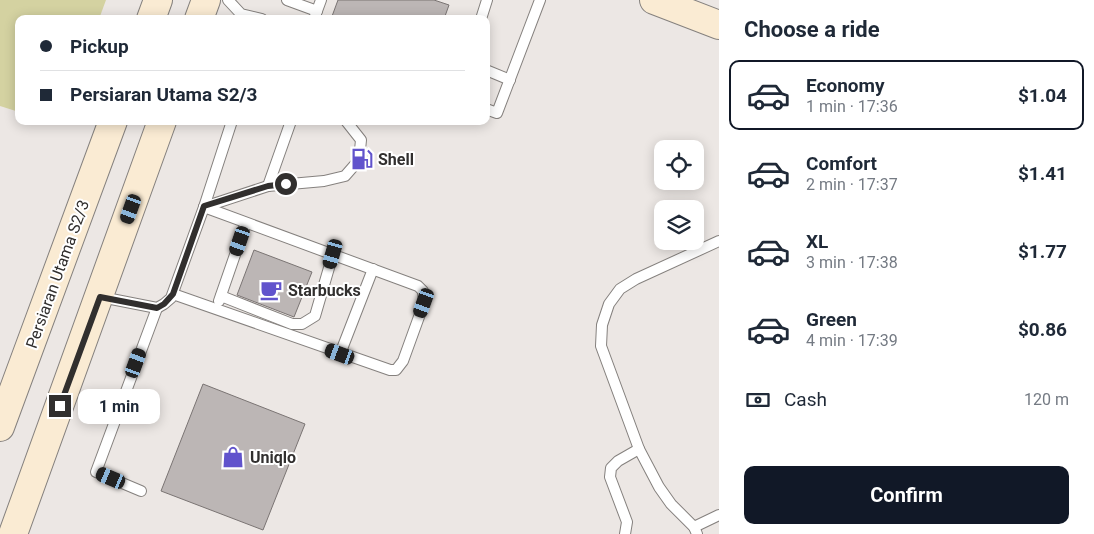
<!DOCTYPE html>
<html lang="en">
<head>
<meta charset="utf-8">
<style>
  :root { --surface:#fff; --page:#f2f2f3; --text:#1f2937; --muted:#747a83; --line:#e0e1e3; --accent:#111827 }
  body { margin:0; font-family:Roboto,sans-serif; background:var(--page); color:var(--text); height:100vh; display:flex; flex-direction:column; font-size:19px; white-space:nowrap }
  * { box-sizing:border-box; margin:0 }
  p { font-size:16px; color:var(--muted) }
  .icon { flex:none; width:28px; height:28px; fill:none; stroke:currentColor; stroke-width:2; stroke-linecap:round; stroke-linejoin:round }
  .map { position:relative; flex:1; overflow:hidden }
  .panel { display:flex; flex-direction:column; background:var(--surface); width:375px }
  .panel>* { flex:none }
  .guide { position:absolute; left:15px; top:15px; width:475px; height:110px; border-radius:10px; box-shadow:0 2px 12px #0003; display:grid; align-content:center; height:110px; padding:0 25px; background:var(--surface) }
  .buttons { position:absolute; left:654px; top:140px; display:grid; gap:10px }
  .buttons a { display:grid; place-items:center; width:50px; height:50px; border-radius:10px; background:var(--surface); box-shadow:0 2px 12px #0003; font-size:25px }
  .end { position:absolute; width:22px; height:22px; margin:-11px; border:6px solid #312f2e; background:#fff; box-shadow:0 0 0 2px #fff }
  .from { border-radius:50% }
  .bubble { position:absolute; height:35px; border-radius:10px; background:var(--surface); box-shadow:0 2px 12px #0003; font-size:16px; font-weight:700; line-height:35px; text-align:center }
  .car { position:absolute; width:15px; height:30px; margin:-15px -8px; border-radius:6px; box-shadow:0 0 4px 1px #0007; background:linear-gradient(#222 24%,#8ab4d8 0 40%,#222 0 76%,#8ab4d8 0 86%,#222 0) }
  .guide b { display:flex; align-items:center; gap:18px; height:48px; font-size:19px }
  .guide b+b { border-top:1px solid var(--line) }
  .guide i { width:12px; height:12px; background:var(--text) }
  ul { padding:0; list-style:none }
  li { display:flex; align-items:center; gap:15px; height:70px; margin:0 10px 8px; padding:0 15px; border:2px solid transparent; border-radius:10px }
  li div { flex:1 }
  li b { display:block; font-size:19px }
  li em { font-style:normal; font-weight:700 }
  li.selected { border-color:var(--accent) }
  li>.icon { width:45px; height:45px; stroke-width:1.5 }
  h2 { padding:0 25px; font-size:22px; line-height:60px }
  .pay { display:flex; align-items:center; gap:12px; height:55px; padding:0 25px; font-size:19px }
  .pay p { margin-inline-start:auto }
  .cta { display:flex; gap:10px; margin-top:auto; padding:10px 25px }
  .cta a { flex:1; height:58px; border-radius:10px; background:var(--accent); color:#fff; font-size:20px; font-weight:700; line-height:58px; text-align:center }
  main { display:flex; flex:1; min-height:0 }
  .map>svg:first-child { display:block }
</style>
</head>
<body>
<main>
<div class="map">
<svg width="719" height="534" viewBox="0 0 719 534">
  <rect width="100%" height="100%" fill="#ece7e4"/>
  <polygon fill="#d4d2a1" points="0,0 106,0 99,19 19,19 19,112 0,106"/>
  <g fill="#bcb6b5" stroke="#7a7473">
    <polygon points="338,0 434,0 449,5 444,19 331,19"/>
    <polygon points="254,250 312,272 294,317 237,295"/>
    <polygon points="203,384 305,424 263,530 161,491"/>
  </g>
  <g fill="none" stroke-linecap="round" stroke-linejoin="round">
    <g stroke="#85817e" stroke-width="12">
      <g id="service">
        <polyline points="228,0 241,14 262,19"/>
        <polyline points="287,0 317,11"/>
        <polyline points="314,19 321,0"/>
        <polyline points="481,19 487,0"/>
        <polyline points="486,70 510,80"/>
        <polyline points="486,109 497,113 540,0"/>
        <polyline points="268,186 291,121"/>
        <polyline points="204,207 268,186 324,181 345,176 359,160 361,140 346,121"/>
        <polyline points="173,294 390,370 396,370 403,361 424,303 423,291 418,286 204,207"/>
        <polyline points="221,296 292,324 302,324 315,316 333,254"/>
        <polyline points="101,297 157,308 164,304 171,298 204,207 232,121"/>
        <polyline points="219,301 246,223"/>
        <polyline points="340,354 373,269"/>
        <polyline points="141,491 96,472 157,308"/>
        <polyline points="694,527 719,515"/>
        <polyline points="625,534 627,522 610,477 611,468 618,461 639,449"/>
        <polyline points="697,534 694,527 671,504 659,487 639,449 601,346 602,325 609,304 620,289 636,279 719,241"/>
      </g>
    </g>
    <g stroke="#85817e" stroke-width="30">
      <g id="secondary">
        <polyline points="654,0 719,25"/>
        <polyline points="151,19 158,0"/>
        <polyline points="199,19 206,0"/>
        <polyline points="0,427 113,121"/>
        <polyline points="13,534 162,121"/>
      </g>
    </g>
    <use href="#service" stroke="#fff" stroke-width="10"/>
    <use href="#secondary" stroke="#faebd3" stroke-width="28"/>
  </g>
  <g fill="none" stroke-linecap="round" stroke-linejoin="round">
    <polyline stroke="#312f2e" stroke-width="6" points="60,406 100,297 157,308 164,304 173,294 204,206 268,186 286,184"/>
  </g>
  <defs>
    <g id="fuel-bare" transform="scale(1.725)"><path d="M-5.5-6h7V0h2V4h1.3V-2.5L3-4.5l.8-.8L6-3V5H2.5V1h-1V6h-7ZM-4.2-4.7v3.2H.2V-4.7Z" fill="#6153cc" stroke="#fff" stroke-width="2.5" paint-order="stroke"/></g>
    <g id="cafe-bare" transform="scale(1.725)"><path d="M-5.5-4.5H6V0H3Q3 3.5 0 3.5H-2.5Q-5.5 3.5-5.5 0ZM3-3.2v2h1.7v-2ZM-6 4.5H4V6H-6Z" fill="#6153cc" stroke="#fff" stroke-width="2.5" paint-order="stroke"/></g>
    <g id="shop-bare" transform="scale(1.725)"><path d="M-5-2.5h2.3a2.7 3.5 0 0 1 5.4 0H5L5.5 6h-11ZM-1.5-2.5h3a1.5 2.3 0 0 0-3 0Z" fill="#6153cc" stroke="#fff" stroke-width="2.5" paint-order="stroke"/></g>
  </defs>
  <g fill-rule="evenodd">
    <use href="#fuel-bare" x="362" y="159"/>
    <use href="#cafe-bare" x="271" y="290"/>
    <use href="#shop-bare" x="233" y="457"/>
  </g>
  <g text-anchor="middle" stroke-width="4" stroke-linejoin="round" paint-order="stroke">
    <g font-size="16" font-weight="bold" fill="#312f2e" stroke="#fff" text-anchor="start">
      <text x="378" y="165">Shell</text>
      <text x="288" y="296">Starbucks</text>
      <text x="250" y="463">Uniqlo</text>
    </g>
    <g font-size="16" fill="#312f2e" stroke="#fff">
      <text transform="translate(57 274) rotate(-70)" y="6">Persiaran Utama S2/3</text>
    </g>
  </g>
</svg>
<div class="buttons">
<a><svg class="icon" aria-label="locate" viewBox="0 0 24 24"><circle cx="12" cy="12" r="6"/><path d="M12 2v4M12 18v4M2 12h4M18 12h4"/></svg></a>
<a><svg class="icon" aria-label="layers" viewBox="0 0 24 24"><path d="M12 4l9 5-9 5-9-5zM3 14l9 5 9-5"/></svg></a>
</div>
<i class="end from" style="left:286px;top:184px"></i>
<i class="end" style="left:60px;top:406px"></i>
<div class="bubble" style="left:78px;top:389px;width:82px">1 min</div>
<i class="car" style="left:131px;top:209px;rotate:200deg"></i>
<i class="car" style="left:240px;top:241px;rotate:199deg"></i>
<i class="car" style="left:333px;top:254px;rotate:196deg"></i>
<i class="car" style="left:424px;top:303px;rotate:200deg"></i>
<i class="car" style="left:340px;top:354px;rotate:290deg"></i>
<i class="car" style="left:136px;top:363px;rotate:20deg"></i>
<i class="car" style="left:111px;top:478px;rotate:293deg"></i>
<div class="guide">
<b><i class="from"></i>Pickup</b>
<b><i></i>Persiaran Utama S2/3</b>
</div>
</div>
<section class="panel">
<h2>Choose a ride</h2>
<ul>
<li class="selected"><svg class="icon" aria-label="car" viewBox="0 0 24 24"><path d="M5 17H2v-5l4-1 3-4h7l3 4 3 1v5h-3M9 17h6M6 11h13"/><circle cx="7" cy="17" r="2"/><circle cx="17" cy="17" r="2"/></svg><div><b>Economy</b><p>1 min · 17:36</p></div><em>$1.04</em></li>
<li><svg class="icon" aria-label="car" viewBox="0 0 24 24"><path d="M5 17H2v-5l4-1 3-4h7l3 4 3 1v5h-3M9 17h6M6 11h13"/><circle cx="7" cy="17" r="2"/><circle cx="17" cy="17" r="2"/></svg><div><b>Comfort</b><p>2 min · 17:37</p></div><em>$1.41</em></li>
<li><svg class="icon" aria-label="car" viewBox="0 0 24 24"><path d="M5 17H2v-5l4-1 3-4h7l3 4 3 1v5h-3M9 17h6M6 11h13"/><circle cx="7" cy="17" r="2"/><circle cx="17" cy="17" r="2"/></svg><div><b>XL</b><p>3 min · 17:38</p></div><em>$1.77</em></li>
<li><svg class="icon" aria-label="car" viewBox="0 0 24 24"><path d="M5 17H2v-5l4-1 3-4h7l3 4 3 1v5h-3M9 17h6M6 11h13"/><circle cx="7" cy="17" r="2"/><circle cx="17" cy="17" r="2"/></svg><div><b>Green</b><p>4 min · 17:39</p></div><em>$0.86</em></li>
</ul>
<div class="pay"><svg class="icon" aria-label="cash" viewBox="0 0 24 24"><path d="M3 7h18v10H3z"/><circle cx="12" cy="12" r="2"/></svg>Cash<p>120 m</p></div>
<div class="cta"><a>Confirm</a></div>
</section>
</main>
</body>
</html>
